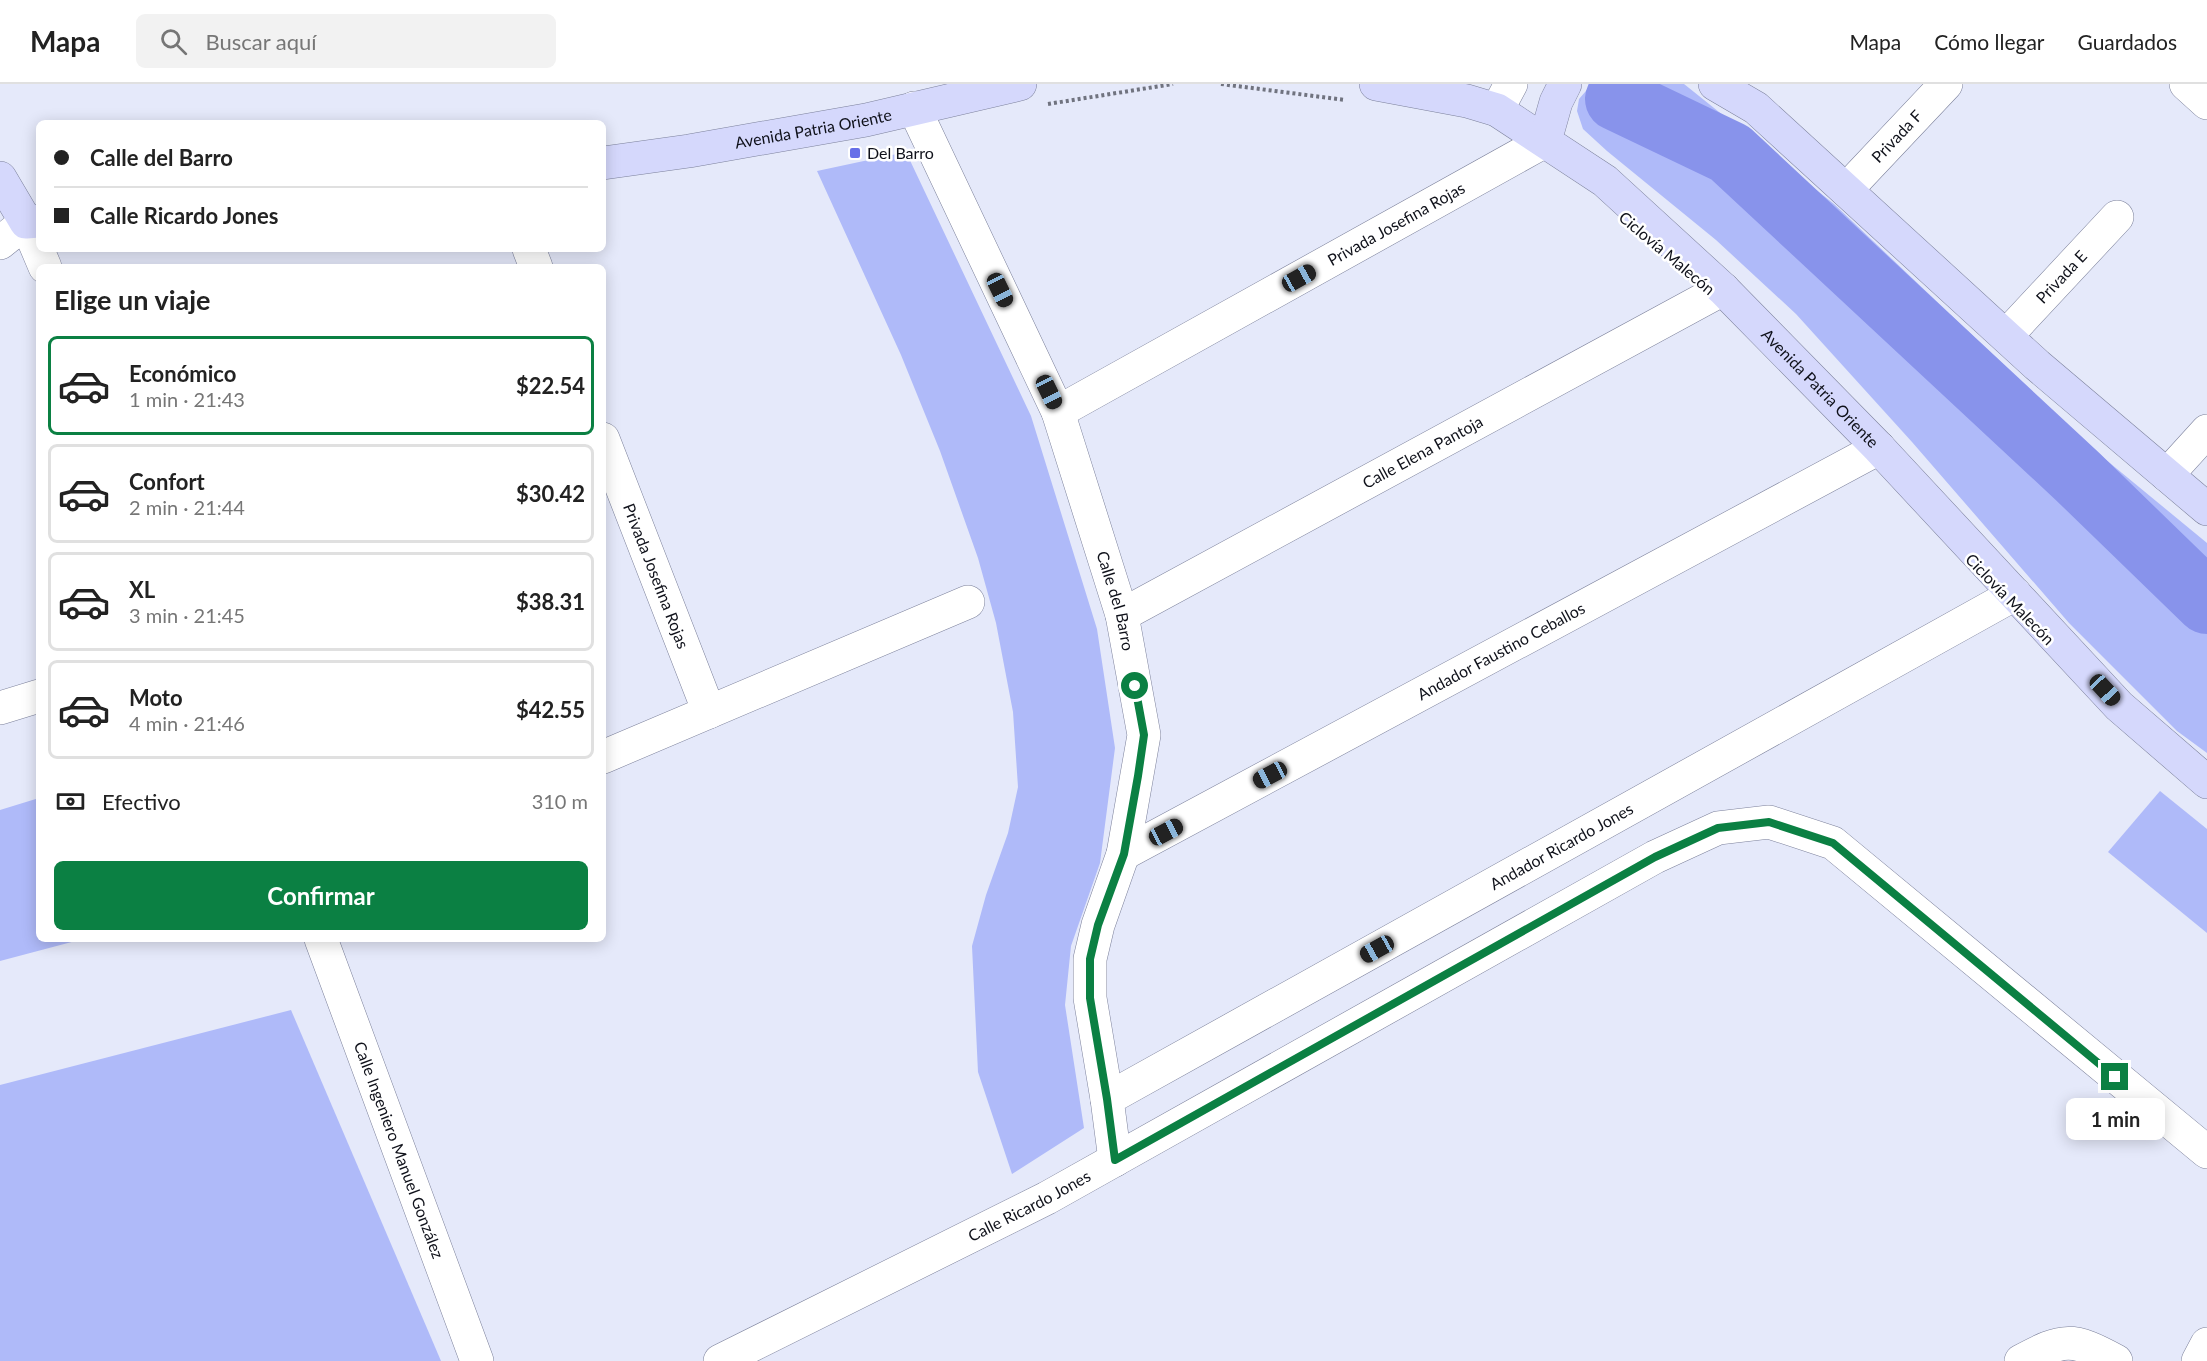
<!DOCTYPE html>
<html lang="es">
<head>
<meta charset="utf-8">
<style>
  :root { --surface:#fff; --page:#f2f2f2; --text:#222; --muted:#767676; --line:#e0e0e0; --accent:#0b8043 }
  body { margin:0; font-family:Lato,sans-serif; background:var(--page); color:var(--text); height:100vh; display:flex; flex-direction:column; font-size:22px; white-space:nowrap }
  * { box-sizing:border-box; margin:0 }
  p { font-size:20px; color:var(--muted) }
  .icon { flex:none; width:33px; height:33px; fill:none; stroke:currentColor; stroke-width:2; stroke-linecap:round; stroke-linejoin:round }
  .map { position:relative; flex:1; overflow:hidden }
  .sheet { position:absolute; left:36px; top:180px; width:570px; height:678px; display:flex; flex-direction:column; background:var(--surface); border-radius:9px; box-shadow:0 3px 15px #0003 }
  .sheet>* { flex:none }
  .hud { position:absolute; left:36px; top:36px; width:570px; height:132px; border-radius:9px; box-shadow:0 3px 15px #0003; display:grid; align-content:center; height:132px; padding:0 18px; background:var(--surface) }
  .end { position:absolute; width:27px; height:27px; margin:-14px; border:8px solid #0b8043; background:#fff; box-shadow:0 0 0 3px #fff }
  .from { border-radius:50% }
  .bubble { position:absolute; height:42px; border-radius:9px; background:var(--surface); box-shadow:0 3px 15px #0003; font-size:20px; font-weight:700; line-height:42px; text-align:center }
  .car { position:absolute; width:18px; height:36px; margin:-18px -9px; border-radius:8px; box-shadow:0 0 4px 2px #0007; background:linear-gradient(#222 24%,#8ab4d8 0 40%,#222 0 76%,#8ab4d8 0 86%,#222 0) }
  .hud b { display:flex; align-items:center; gap:21px; height:57px; font-size:22px }
  .hud b+b { border-top:2px solid var(--line) }
  .hud i { width:15px; height:15px; background:var(--text) }
  ul { padding:0; list-style:none }
  li { display:flex; align-items:center; gap:18px; height:99px; margin:0 12px 9px; padding:0 6px; border:3px solid var(--line); border-radius:9px }
  li div { flex:1 }
  li b { display:block; font-size:22px }
  li em { font-style:normal; font-weight:700 }
  li.active { border-color:var(--accent) }
  li>.icon { width:54px; height:54px; stroke-width:1.5 }
  h2 { padding:0 18px; font-size:27px; line-height:72px }
  .pay { display:flex; align-items:center; gap:15px; height:66px; padding:0 18px; font-size:22px }
  .pay p { margin-inline-start:auto }
  .cta { display:flex; gap:12px; margin-top:auto; padding:12px 18px }
  .cta a { flex:1; height:69px; border-radius:9px; background:var(--accent); color:#fff; font-size:24px; font-weight:700; line-height:69px; text-align:center }
  header { display:flex; align-items:center; gap:36px; box-sizing:border-box; height:84px; padding:0 30px; background:var(--surface); border-bottom:2px solid var(--line) }
  header strong { font-size:28px }
  nav { display:flex; gap:33px; margin-inline-start:auto; font-size:21px }
  .search { width:420px; height:54px; background:var(--page); display:flex; align-items:center; gap:15px; box-sizing:border-box; padding:0 21px; border-radius:9px; color:var(--muted); font-size:22px }
  .map>svg:first-child { display:block }
</style>
</head>
<body>
<header>
<strong>Mapa</strong>
<div class="search"><svg class="icon" aria-label="search" viewBox="0 0 24 24"><circle cx="10" cy="10" r="6"/><path d="M15 15l6 6"/></svg>Buscar aquí</div>
<nav><a>Mapa</a><a>Cómo llegar</a><a>Guardados</a></nav>
</header>
<div class="map">
<svg width="2207" height="1277" viewBox="0 0 2207 1277">
  <rect width="100%" height="100%" fill="#e5e9fa"/>
  <g fill="#afbaf9">
    <polygon points="1592,0 1684,0 1834,120 2088,361 2207,459 2207,669 2177,647 2069,539 1912,358 1796,230 1716,156 1607,67 1583,45 1577,27 1579,15"/>
    <polygon points="906,68 1031,332 1097,545 1115,664 1100,779 1071,862 1065,921 1084,1044 1012,1090 978,988 972,862 986,811 1008,749 1018,703 1013,628 996,539 978,474 940,367 901,271 817,87"/>
    <polygon points="2160,707 2207,745 2207,849 2108,768"/>
    <polygon points="39,714 39,855 83,855 0,877 0,726"/>
    <polygon points="291,926 441,1277 0,1277 0,1001"/>
  </g>
  <g fill="none" stroke-linecap="round" stroke-linejoin="round">
    <polyline stroke="#8893eb" stroke-width="64" points="1617,15 1730,69 2077,392 2207,518"/>
    <g stroke="#7c819b" stroke-width="34">
      <g id="street">
        <polyline points="2186,0 2207,19"/>
        <path id="s1" d="M914,24l144,304 64,203 22,120 -21,119 -25,71 -8,34v39l17,101 8,61"/>
        <polyline points="1497,26 1511,0"/>
        <path id="s2" d="M1846,106l100,-106"/>
        <polyline points="0,159 26,138 45,183"/>
        <polyline points="529,165 536,183"/>
        <path id="s3" d="M2006,252l111,-119"/>
        <path id="s4" d="M1058,328l487,-271"/>
        <path id="s5" d="M603,355l106,273"/>
        <polyline points="2167,391 2207,347"/>
        <path id="s6" d="M1122,531l601,-326"/>
        <polyline points="0,624 39,612"/>
        <polyline points="603,673 968,518"/>
        <path id="s7" d="M1123,770l756,-406"/>
        <path id="s8" d="M321,855l156,422"/>
        <path id="s9" d="M1107,1015l908,-505"/>
        <path id="s10" d="M720,1277l327,-163 608,-341 63,-29 51,-6 64,21 374,309"/>
        <path d="M2021,1277c43,-23 51,-24 95,0"/>
        <polyline points="2198,1277 2207,1260"/>
      </g>
    </g>
    <g stroke="#7c819b" stroke-width="34">
      <g id="secondary">
        <path id="s11" d="M1376,0l91,17 30,9 108,71 118,108 156,159 240,258 88,76"/>
        <polyline points="1715,0 1756,24 2037,281 2207,425"/>
        <polyline points="1545,57 1556,18 1565,0"/>
        <path id="s12" d="M603,79l86,-12 177,-31 154,-36"/>
        <polyline points="0,94 26,138 39,137"/>
      </g>
    </g>
    <g stroke="#70737f" stroke-width="4" stroke-dasharray="3 3" stroke-linecap="butt">
      <polyline points="1221,0 1345,16"/>
      <polyline points="1048,20 1173,0"/>
    </g>
    <use href="#street" stroke="#fff" stroke-width="33"/>
    <use href="#secondary" stroke="#d5d8fc" stroke-width="33"/>
  </g>
  <g fill="none" stroke-linecap="round" stroke-linejoin="round">
    <polyline stroke="#0b8043" stroke-width="8" points="1135,602 1144,651 1138,692 1124,770 1098,841 1090,875 1090,914 1107,1015 1115,1076 1655,773 1718,744 1769,738 1833,759 2115,993"/>
  </g>
  <rect fill="#676fe8" stroke="#fff" stroke-width="2" x="849" y="63" width="12" height="12" rx="3"/>
  <g text-anchor="middle" stroke-width="5" stroke-linejoin="round" paint-order="stroke">
    <g font-size="16" fill="#0f111a" stroke="#fff">
      <text dy="6" stroke="none"><textPath href="#s12" startOffset="213">Avenida Patria Oriente</textPath></text>
      <text dy="6" stroke="none"><textPath href="#s2" startOffset="74">Privada F</textPath></text>
      <text dy="6" stroke="none"><textPath href="#s4" startOffset="387">Privada Josefina Rojas</textPath></text>
      <text transform="translate(1667 169) rotate(40)" y="6">Ciclovía Malecón</text>
      <text dy="6" stroke="none"><textPath href="#s3" startOffset="81">Privada E</textPath></text>
      <text dy="6" stroke="none"><textPath href="#s11" startOffset="552">Avenida Patria Oriente</textPath></text>
      <text dy="6" stroke="none"><textPath href="#s6" startOffset="342">Calle Elena Pantoja</textPath></text>
      <text dy="6" stroke="none"><textPath href="#s5" startOffset="147">Privada Josefina Rojas</textPath></text>
      <text transform="translate(2010 515) rotate(46)" y="6">Ciclovía Malecón</text>
      <text dy="6" stroke="none"><textPath href="#s1" startOffset="534">Calle del Barro</textPath></text>
      <text dy="6" stroke="none"><textPath href="#s7" startOffset="429">Andador Faustino Ceballos</textPath></text>
      <text dy="6" stroke="none"><textPath href="#s9" startOffset="520">Andador Ricardo Jones</textPath></text>
      <text dy="6" stroke="none"><textPath href="#s8" startOffset="225">Calle Ingeniero Manuel González</textPath></text>
      <text dy="6" stroke="none"><textPath href="#s10" startOffset="346">Calle Ricardo Jones</textPath></text>
    </g>
    <g font-size="16" fill="#0f111a" stroke="#fff" text-anchor="start">
      <text x="867" y="75">Del Barro</text>
    </g>
  </g>
</svg>
<i class="end from" style="left:1135px;top:602px"></i>
<i class="end" style="left:2115px;top:993px"></i>
<div class="bubble" style="left:2066px;top:1014px;width:99px">1 min</div>
<i class="car" style="left:1299px;top:194px;rotate:61deg"></i>
<i class="car" style="left:1000px;top:206px;rotate:154deg"></i>
<i class="car" style="left:1049px;top:308px;rotate:154deg"></i>
<i class="car" style="left:2105px;top:606px;rotate:137deg"></i>
<i class="car" style="left:1270px;top:691px;rotate:242deg"></i>
<i class="car" style="left:1166px;top:748px;rotate:62deg"></i>
<i class="car" style="left:1377px;top:865px;rotate:241deg"></i>
<div class="hud">
<b><i class="from"></i>Calle del Barro</b>
<b><i></i>Calle Ricardo Jones</b>
</div>
<section class="sheet">
<h2>Elige un viaje</h2>
<ul>
<li class="active"><svg class="icon" aria-label="car" viewBox="0 0 24 24"><path d="M5 17H2v-5l4-1 3-4h7l3 4 3 1v5h-3M9 17h6M6 11h13"/><circle cx="7" cy="17" r="2"/><circle cx="17" cy="17" r="2"/></svg><div><b>Económico</b><p>1 min · 21:43</p></div><em>$22.54</em></li>
<li><svg class="icon" aria-label="car" viewBox="0 0 24 24"><path d="M5 17H2v-5l4-1 3-4h7l3 4 3 1v5h-3M9 17h6M6 11h13"/><circle cx="7" cy="17" r="2"/><circle cx="17" cy="17" r="2"/></svg><div><b>Confort</b><p>2 min · 21:44</p></div><em>$30.42</em></li>
<li><svg class="icon" aria-label="car" viewBox="0 0 24 24"><path d="M5 17H2v-5l4-1 3-4h7l3 4 3 1v5h-3M9 17h6M6 11h13"/><circle cx="7" cy="17" r="2"/><circle cx="17" cy="17" r="2"/></svg><div><b>XL</b><p>3 min · 21:45</p></div><em>$38.31</em></li>
<li><svg class="icon" aria-label="car" viewBox="0 0 24 24"><path d="M5 17H2v-5l4-1 3-4h7l3 4 3 1v5h-3M9 17h6M6 11h13"/><circle cx="7" cy="17" r="2"/><circle cx="17" cy="17" r="2"/></svg><div><b>Moto</b><p>4 min · 21:46</p></div><em>$42.55</em></li>
</ul>
<div class="pay"><svg class="icon" aria-label="cash" viewBox="0 0 24 24"><path d="M3 7h18v10H3z"/><circle cx="12" cy="12" r="2"/></svg>Efectivo<p>310 m</p></div>
<div class="cta"><a>Confirmar</a></div>
</section>
</div>
</body>
</html>
